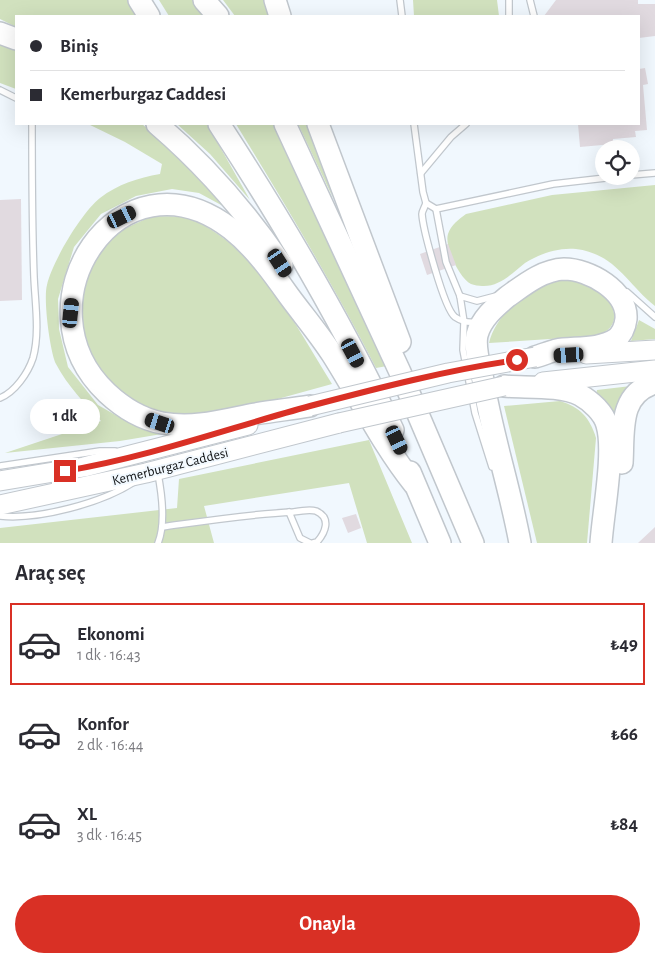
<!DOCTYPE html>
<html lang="tr">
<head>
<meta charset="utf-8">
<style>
  :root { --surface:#fff; --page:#f7f7f7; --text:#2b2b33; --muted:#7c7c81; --line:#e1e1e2; --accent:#d93025 }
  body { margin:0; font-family:"Alegreya Sans",sans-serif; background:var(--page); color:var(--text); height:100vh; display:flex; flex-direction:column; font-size:19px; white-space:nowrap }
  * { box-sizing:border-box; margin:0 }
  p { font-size:16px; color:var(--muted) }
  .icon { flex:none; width:28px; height:28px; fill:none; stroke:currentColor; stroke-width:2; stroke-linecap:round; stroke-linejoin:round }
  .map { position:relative; height:543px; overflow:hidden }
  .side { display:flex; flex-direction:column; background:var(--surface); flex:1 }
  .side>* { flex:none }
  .top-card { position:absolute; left:15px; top:15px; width:625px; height:110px; border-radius:0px; box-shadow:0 5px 20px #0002; display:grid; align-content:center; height:110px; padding:0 15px; background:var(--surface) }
  .controls { position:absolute; left:595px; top:140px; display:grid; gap:10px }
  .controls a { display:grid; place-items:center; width:45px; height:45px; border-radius:50%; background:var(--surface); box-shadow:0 5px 20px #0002; font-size:25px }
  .end { position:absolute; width:22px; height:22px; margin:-11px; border:6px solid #d93025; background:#fff; box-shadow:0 0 0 2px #fff }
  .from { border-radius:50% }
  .bubble { position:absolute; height:35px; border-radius:18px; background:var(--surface); box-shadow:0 5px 20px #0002; font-size:16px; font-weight:600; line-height:35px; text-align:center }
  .car { position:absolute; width:15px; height:30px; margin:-15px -8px; border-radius:6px; box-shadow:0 0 4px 1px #0007; background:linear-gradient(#222 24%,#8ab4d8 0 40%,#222 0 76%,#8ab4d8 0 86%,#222 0) }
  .top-card b { display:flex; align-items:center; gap:18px; height:48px; font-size:19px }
  .top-card b+b { border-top:1px solid var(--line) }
  .top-card i { width:12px; height:12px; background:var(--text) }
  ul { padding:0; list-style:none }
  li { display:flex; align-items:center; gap:15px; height:82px; margin:0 10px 8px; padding:0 5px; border:2px solid transparent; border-radius:0px }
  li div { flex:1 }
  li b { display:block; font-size:19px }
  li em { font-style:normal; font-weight:600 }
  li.selected { border-color:var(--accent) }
  li>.icon { width:45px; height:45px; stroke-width:1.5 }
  h2 { padding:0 15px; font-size:22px; line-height:60px }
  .button { display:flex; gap:10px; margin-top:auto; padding:10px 15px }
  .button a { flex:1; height:58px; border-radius:30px; background:var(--accent); color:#fff; font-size:20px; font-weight:600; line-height:58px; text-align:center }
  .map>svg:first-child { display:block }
</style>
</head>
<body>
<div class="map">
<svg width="655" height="543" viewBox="0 0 655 543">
  <rect width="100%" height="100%" fill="#f1f8fe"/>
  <g fill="#d1e1be">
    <polygon points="0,0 129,0 139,16 16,16 16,27 0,19"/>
    <polygon points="159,0 195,0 209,16 169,16"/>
    <polygon points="223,0 268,0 274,16 235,16"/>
    <polygon points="413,0 497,0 499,16 414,16"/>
    <polygon points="0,43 16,50 16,89 0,83"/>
    <path d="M88,124h54l46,40 35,42 -24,-13 -27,-4 -36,7 -35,18 -27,33 -16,52 1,30 9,38 30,38 35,20 35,8 -48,8 -115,12 96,-32c-16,-17 -34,-36 -45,-57 -6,-12 -13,-66 -9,-79 5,-23 35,-73 53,-87 18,-14 38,-20 60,-24l2,-10 -37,-22z"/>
    <polygon points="177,124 207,124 250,200 210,154"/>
    <path d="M236,124h41l110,242 -11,2c-43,-84 -91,-164 -140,-244z"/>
    <polygon points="298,124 309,124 333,198"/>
    <path d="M655,185v121c-28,-22 -39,-52 -79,-57 -17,-2 -37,5 -51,14 -13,10 -25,24 -43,23 -3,0 -8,-1 -11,-2 -12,-6 -27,-38 -23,-50 3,-9 11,-15 18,-20l86,-19z"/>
    <path d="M152,216c11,1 27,-1 38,3 66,26 106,108 142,165l-112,31 -67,1 -43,-29 -23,-35 -7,-25 5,-52 26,-40z"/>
    <path d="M564,278c7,1 14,2 20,4 24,8 48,42 12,54l-107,7c6,-26 32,-49 56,-60 6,-3 13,-3 19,-5z"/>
    <polygon points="639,320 655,329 655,339 631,341"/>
    <polygon points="631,386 618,423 596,395 597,390"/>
    <path d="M560,401c20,6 30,17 36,37l-9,105h-50l-33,-137z"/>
    <polygon points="369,440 412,543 367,543 349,483 204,506 214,543 0,543 0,528 177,508 179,479"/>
  </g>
  <g fill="#e1dae0">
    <polygon points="556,0 638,0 638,4 655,4 655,36 639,38 639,16 544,16"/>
    <polygon points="645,68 648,84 643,85 647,130 635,131 636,137 613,139 613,144 580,147 578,124 639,124 639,69"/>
    <polygon points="21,199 22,300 0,301 0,200"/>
    <polygon points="448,244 456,265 427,275 420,254"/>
    <polygon points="356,514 361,528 348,533 342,518"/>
    <polygon points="655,527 655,543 638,543"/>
  </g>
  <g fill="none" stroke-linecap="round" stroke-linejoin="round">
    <g stroke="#c1c7cd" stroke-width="8">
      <g id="lane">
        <polyline points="400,0 402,16"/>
        <polyline points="530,0 534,16"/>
        <polyline points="509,16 509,0"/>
        <polyline points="0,90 16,98"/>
        <polyline points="414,124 423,192 426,203"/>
        <polyline points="421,173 451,137 466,124"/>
        <polyline points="631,175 655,173"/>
        <polyline points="436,209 446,262 460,296 464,322 463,350 475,413 492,467"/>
        <polyline points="627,292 655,317"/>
        <polyline points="460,296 477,301 496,296"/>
        <path d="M476,322c-7,1 -15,-1 -21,-5 -11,-8 -32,-88 -33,-103 0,-3 3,-7 4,-11l10,6 117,-25 70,-8"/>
        <path d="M0,398c15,-6 28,-25 33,-40 7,-25 2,-56 1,-81 -2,-51 -2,-102 -2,-153"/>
        <polyline points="0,466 100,451 115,451"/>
        <polyline points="289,512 300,538 310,543"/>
        <path d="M0,516c38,4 102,-13 134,-34"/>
        <path d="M162,527c43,-6 87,-13 131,-15 6,-1 17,-3 23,-1 16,7 9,22 1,31l-4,1"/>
        <path d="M158,543c8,-20 4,-48 0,-69"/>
      </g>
    </g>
    <g stroke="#c1c7cd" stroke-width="21">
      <g id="primary">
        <polyline points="586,354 655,350"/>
        <polyline points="543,382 655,370"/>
        <polyline points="0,481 84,467 248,425"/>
        <polyline points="0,505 146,473 339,423"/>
      </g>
    </g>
    <g stroke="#c1c7cd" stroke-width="24">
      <g id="highway">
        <polyline points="139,0 149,16"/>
        <polyline points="204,0 218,16"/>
        <polyline points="275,0 280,16"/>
        <polyline points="0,33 16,39"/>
        <path d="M157,124c49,42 89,88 125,141"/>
        <path d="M219,124c64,98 124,200 174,306"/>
        <polyline points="285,124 400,372 473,543"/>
        <polyline points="318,124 400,342"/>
        <path d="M504,386c21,2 57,-1 76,9 11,6 24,18 27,30 8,27 -4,88 -6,118"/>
        <path d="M310,406c-19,3 -37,5 -55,8 -31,6 -61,15 -93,9 -21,-4 -40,-16 -55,-30 -93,-88 12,-250 124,-164 23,18 41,43 58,67 14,19 30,38 43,58 28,44 50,90 82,130"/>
        <path d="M622,463c2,-32 -4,-69 33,-80"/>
        <polyline points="410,472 440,543"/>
        <path d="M520,543c-10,-55 -28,-108 -37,-163 -3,-14 -9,-31 -6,-45 4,-16 18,-28 30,-38 17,-12 35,-27 57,-28 25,0 64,22 62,50 -1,8 -4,15 -10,20 -16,11 -42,8 -60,11 -7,2 -14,5 -21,7"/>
      </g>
    </g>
    <use href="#lane" stroke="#fff" stroke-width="5.5"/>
    <use href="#primary" stroke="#fff" stroke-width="19"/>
    <use href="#highway" stroke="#fff" stroke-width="21"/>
    <g stroke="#c1c7cd" stroke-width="21" stroke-linecap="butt">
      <g id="primary-bridge">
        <polyline points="310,406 448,373 535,357"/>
        <polyline points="339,423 504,386"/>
      </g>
    </g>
    <use href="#primary-bridge" stroke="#fff" stroke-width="19"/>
  </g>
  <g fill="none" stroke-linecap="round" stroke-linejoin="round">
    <path stroke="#d93025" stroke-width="6" d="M65,471c84,-14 164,-43 245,-65 68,-18 138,-36 207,-46"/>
  </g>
  <g text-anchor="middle" stroke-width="4" stroke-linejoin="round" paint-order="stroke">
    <g font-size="14" fill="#0d0f11" stroke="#f1f8fe">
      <text transform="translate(170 466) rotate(-14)" y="5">Kemerburgaz Caddesi</text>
    </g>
  </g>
</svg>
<div class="controls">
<a><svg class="icon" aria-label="locate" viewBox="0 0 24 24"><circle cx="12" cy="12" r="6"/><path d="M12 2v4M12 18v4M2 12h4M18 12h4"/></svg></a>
</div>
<i class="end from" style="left:517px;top:360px"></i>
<i class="end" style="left:65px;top:471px"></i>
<div class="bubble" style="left:30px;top:399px;width:70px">1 dk</div>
<i class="car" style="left:122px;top:217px;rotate:64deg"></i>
<i class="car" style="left:280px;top:263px;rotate:147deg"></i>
<i class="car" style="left:71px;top:313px;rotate:6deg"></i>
<i class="car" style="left:353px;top:353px;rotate:152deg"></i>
<i class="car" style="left:569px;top:355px;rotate:267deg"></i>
<i class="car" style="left:160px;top:423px;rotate:288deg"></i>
<i class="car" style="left:397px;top:440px;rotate:155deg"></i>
<div class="top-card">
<b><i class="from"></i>Biniş</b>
<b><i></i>Kemerburgaz Caddesi</b>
</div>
</div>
<section class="side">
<h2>Araç seç</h2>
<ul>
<li class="selected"><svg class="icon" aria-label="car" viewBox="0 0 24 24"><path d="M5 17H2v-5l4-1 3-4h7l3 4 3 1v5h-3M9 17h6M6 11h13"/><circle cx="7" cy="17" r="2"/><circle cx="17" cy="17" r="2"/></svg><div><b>Ekonomi</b><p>1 dk · 16:43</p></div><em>₺49</em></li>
<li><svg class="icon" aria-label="car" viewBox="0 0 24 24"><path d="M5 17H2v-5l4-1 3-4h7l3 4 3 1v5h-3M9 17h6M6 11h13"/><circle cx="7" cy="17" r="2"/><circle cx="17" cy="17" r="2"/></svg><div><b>Konfor</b><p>2 dk · 16:44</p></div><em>₺66</em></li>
<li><svg class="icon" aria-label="car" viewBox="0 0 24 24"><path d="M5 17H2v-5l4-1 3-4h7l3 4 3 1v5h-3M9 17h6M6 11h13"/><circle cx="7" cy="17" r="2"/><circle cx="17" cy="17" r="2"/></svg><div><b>XL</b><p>3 dk · 16:45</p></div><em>₺84</em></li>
</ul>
<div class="button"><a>Onayla</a></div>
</section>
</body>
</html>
